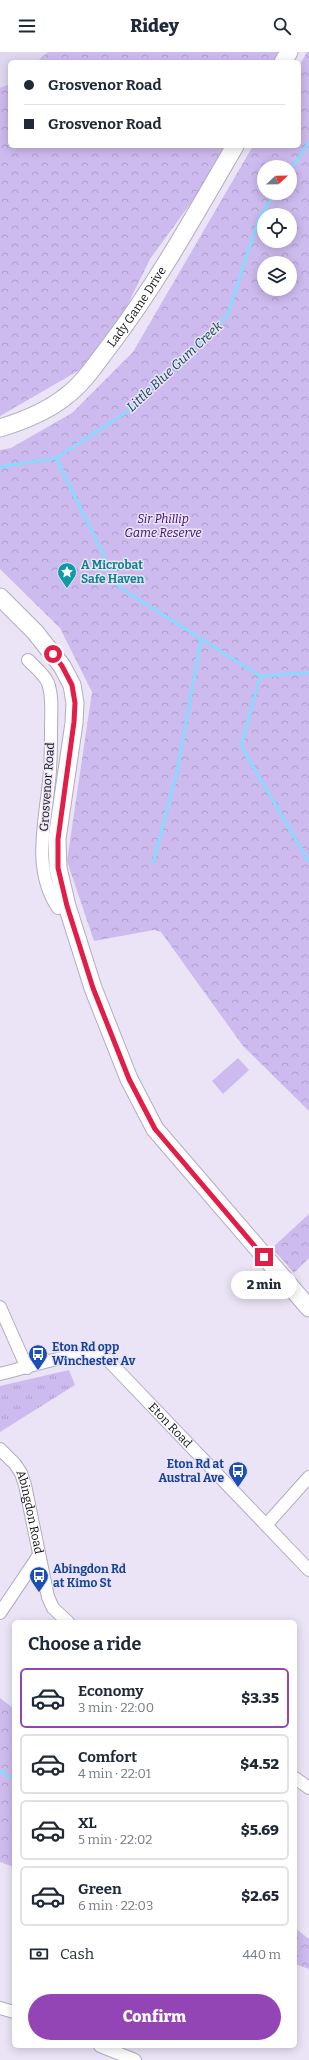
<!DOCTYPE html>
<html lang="en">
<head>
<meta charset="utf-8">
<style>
  :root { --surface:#fff; --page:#f2f2f3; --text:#1f2937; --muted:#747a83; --line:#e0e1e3; --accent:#9445b5 }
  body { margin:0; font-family:Bitter,serif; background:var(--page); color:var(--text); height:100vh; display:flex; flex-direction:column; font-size:15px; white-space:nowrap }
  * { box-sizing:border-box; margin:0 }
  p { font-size:13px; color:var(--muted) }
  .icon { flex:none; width:22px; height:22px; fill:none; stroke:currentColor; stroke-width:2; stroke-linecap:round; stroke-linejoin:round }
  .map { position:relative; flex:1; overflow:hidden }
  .drawer { position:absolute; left:12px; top:1568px; width:285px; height:428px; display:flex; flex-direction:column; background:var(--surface); border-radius:6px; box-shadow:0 2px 10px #0003 }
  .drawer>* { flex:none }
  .banner { position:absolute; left:8px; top:8px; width:293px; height:88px; border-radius:6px; box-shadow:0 2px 10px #0003; display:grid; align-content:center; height:88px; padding:0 16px; background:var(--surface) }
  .needle { width:26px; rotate:68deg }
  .buttons { position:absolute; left:257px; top:108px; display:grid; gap:8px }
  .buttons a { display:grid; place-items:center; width:40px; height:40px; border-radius:50%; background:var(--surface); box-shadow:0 2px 10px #0003; font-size:20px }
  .end { position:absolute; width:18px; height:18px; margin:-9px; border:5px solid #e11d48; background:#fff; box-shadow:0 0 0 2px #fff }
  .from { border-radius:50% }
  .bubble { position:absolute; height:28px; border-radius:14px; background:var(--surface); box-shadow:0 2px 10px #0003; font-size:13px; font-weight:800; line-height:28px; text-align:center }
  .banner b { display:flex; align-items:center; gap:14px; height:38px; font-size:15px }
  .banner b+b { border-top:1px solid var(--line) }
  .banner i { width:10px; height:10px; background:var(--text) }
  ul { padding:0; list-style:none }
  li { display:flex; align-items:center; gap:12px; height:60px; margin:0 8px 6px; padding:0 8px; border:2px solid var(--line); border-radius:6px }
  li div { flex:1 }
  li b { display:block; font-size:15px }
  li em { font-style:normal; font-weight:800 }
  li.current { border-color:var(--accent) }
  li>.icon { width:36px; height:36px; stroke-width:1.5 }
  h2 { padding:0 16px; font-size:18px; line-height:48px }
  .pay { display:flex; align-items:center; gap:10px; height:44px; padding:0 16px; font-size:15px }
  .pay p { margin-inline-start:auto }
  .primary-button { display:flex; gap:8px; margin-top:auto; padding:8px 16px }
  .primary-button a { flex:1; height:46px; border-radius:24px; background:var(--accent); color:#fff; font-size:16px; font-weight:800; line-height:46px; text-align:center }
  header { display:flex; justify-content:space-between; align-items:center; height:52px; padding:0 16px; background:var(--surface); font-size:18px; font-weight:800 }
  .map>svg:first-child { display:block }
</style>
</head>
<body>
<header><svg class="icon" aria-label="menu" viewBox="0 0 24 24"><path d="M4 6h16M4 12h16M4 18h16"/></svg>Ridey<svg class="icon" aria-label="search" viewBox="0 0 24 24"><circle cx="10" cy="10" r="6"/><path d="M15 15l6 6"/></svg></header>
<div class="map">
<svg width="309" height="2008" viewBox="0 0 309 2008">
  <defs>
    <pattern id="grass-tufts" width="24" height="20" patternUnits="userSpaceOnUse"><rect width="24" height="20" fill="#cdbaee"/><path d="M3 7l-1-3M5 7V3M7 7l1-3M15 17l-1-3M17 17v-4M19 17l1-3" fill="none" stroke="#af9fcb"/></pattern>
    <pattern id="forest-crowns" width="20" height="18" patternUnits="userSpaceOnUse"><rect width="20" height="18" fill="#cdbaee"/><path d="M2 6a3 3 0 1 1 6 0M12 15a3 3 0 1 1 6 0" fill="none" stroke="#af9fcb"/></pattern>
  </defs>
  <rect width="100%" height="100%" fill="#eae4f6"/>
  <polygon fill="#dfd7f0" points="0,0 257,0 251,10 10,10 10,94 0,104"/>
  <polygon fill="url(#grass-tufts)" points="69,1318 75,1333 0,1380 0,1334"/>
  <g fill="url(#forest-crowns)" fill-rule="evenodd">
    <polygon points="48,0 282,0 277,10 36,10"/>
    <path d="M307,0h2v1059l-66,-65 -82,-114 -7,-2 -60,11 -27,-80 25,-169 -32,-64 -60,-59v-119l11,-2 61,-35 61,-61 120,-206h46v-80zM264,115h26v26h-26zM264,163h26v26h-26zM264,211h26v26h-26z"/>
    <polygon points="10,32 10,94 230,94 223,107 150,207 102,305 0,364 0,36"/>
    <polygon points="309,1162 309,1206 294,1221 272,1196"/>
    <polygon points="0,1646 14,1657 14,1815 0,1810"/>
    <polygon points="295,1876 309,1887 309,1917 295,1912"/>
  </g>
  <polygon fill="#cdbaee" points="238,1006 249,1018 223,1042 212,1029"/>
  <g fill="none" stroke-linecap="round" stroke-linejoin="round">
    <g stroke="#8bdafe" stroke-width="3">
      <polyline points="290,119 309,90"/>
      <polyline points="56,406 119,535 260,624 241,694 309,810"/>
      <polyline points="0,415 56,406 125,361 227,264 259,166 275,141"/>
      <polyline points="260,624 309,621"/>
      <polyline points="153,811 177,720 201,587"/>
      <polyline points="0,1719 14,1727"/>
    </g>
    <g stroke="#b2acbd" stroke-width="14">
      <g id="street">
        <path d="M28,608c7,7 16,14 20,23 5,14 3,31 3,46 0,17 0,35 -2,52 -4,42 -17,89 9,127l9,-2"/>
        <polyline points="0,1255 27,1316"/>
        <path id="s1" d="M0,1322c28,-6 82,-28 108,-14l201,210"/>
        <path id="s2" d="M0,1397l15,15 6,9 4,12 23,112 5,11 15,14"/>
        <polyline points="266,1473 309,1425"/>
        <polyline points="0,1561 39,1503"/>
        <polyline points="295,1726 309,1736"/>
        <polyline points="0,1956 14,1960"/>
        <polyline points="100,1994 135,2008"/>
      </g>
    </g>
    <g stroke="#b2acbd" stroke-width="19">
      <g id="secondary">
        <polyline points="283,10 289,0"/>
        <path id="s3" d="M0,376c23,-7 46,-16 65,-31 19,-14 32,-35 46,-53 47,-62 85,-131 124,-198"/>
        <polyline points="0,545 35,580 62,614 72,633 75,651 74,671 57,787 58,816 67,854 93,936 129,1027 155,1077 309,1256"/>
      </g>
    </g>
    <use href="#street" stroke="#fff" stroke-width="12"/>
    <use href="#secondary" stroke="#fff" stroke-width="17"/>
  </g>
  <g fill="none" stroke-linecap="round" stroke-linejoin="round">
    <polyline stroke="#e11d48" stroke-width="5" points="53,602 62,614 72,633 75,651 74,670 58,787 58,816 67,854 93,936 129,1027 155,1077 264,1205"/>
  </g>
  <defs>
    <g id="sight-pin" transform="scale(1)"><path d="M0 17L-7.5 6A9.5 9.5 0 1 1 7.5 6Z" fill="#0f9aa8" stroke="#eae4f6"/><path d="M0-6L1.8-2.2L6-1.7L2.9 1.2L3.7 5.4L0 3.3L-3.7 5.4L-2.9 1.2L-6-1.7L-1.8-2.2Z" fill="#fff"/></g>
    <g id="bus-pin" transform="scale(1)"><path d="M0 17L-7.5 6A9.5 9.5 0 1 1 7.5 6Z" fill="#1a4fb4" stroke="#eae4f6"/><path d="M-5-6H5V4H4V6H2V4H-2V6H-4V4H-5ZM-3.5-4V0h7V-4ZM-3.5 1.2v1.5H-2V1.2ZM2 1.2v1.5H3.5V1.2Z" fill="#fff"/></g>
  </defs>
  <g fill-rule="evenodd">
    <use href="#sight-pin" x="67" y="520"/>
    <use href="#bus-pin" x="38" y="1302"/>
    <use href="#bus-pin" x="238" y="1419"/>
    <use href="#bus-pin" x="39" y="1524"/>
  </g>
  <g text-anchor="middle" stroke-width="3" stroke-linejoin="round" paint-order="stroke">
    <g font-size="12" fill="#110f15" stroke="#eae4f6">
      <text dy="4" stroke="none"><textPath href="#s3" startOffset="188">Lady Game Drive</textPath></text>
      <text transform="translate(47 735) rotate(-86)" y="4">Grosvenor Road</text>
      <text dy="4" stroke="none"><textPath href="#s1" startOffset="201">Eton Road</textPath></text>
      <text dy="4" stroke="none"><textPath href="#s2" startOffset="72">Abingdon Road</textPath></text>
    </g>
    <g font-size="12" font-style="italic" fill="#3a0666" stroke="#eae4f6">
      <text x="163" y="471">Sir Phillip<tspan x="163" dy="14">Game Reserve</tspan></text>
    </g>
    <g font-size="12" font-weight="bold" fill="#0d838f" stroke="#eae4f6" text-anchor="start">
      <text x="81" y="517">A Microbat<tspan x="81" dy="14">Safe Haven</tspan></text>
    </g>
    <g font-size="12" font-weight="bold" fill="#164399" stroke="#eae4f6" text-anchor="start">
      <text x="52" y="1299">Eton Rd opp<tspan x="52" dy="14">Winchester Av</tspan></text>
      <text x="224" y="1416" text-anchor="end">Eton Rd at<tspan x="224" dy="14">Austral Ave</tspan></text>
      <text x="53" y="1521">Abingdon Rd<tspan x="53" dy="14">at Kimo St</tspan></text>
    </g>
    <g font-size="13" font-style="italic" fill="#154255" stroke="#eae4f6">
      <text transform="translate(174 314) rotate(-43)" y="5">Little Blue Gum Creek</text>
    </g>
  </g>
</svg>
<div class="buttons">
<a><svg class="needle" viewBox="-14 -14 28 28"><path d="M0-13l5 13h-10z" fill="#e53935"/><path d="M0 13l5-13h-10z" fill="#747a83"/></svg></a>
<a><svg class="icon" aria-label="locate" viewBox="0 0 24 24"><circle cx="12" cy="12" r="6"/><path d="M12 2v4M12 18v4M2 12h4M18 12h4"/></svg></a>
<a><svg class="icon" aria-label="layers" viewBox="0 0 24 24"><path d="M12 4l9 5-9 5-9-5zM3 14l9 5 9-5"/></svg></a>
</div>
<i class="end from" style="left:53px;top:602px"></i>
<i class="end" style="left:264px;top:1205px"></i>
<div class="bubble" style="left:231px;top:1219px;width:66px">2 min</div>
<div class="banner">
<b><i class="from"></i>Grosvenor Road</b>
<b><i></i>Grosvenor Road</b>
</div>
<section class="drawer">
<h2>Choose a ride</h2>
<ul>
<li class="current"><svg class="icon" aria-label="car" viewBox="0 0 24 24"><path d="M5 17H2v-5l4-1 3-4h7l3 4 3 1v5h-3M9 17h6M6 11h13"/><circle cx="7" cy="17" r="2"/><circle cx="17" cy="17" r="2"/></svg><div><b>Economy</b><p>3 min · 22:00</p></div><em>$3.35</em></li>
<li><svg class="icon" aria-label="car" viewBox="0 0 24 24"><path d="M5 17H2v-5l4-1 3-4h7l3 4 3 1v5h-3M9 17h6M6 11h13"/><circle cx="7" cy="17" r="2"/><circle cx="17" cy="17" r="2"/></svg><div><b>Comfort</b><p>4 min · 22:01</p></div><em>$4.52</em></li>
<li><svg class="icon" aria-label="car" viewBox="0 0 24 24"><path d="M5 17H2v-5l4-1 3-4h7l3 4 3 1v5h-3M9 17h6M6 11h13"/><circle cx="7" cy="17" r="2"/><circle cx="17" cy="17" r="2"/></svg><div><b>XL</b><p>5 min · 22:02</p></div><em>$5.69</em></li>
<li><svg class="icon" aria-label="car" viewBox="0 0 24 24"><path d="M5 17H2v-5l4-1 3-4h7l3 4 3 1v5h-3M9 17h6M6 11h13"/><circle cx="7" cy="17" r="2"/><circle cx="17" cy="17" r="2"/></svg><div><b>Green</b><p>6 min · 22:03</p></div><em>$2.65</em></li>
</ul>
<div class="pay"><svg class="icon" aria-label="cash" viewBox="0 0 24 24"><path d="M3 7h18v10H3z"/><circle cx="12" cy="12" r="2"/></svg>Cash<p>440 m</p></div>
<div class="primary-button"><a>Confirm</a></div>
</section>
</div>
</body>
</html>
